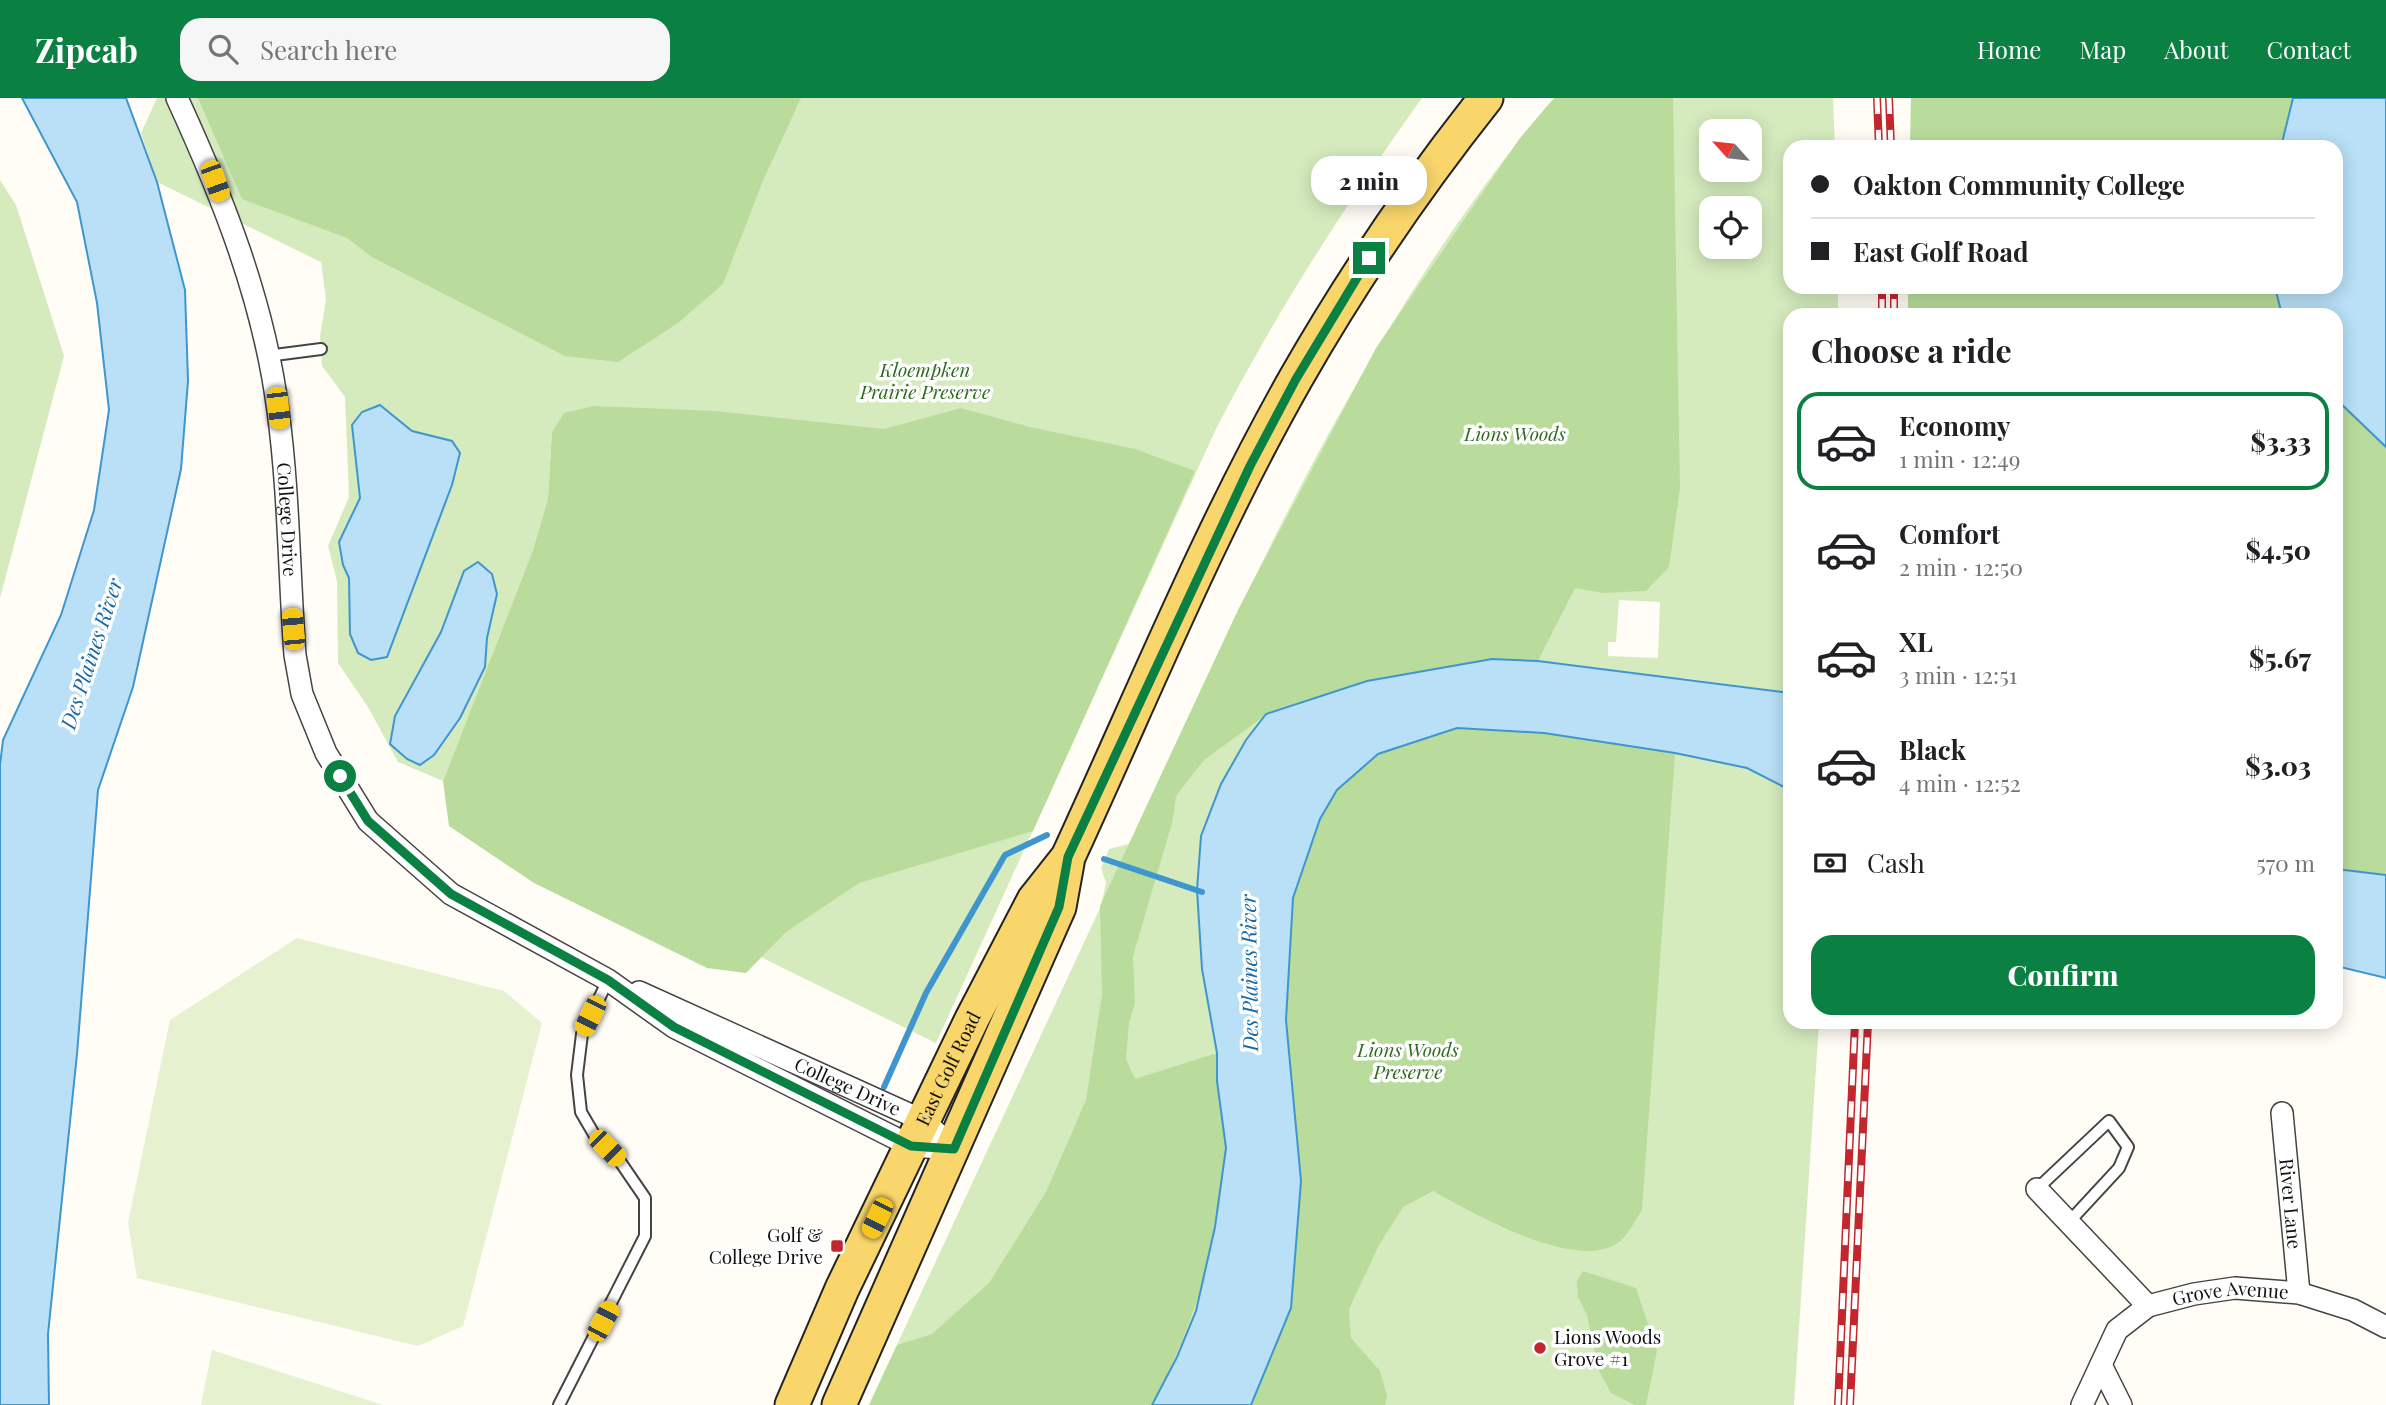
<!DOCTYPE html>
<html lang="en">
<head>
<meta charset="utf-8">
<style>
  :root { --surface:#fff; --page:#f6f6f6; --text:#202124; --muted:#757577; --line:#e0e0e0; --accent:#0b8043 }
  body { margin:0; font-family:"Playfair Display",serif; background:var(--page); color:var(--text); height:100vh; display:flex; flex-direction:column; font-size:26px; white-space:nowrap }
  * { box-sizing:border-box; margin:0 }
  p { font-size:23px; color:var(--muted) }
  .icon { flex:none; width:38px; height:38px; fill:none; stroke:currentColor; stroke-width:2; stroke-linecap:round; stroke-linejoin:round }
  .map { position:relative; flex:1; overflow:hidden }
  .drawer { position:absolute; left:1783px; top:210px; width:560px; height:721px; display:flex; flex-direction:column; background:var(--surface); border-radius:21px; box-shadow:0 4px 18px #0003 }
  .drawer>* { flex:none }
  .guide { position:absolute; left:1783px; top:42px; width:560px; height:154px; border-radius:21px; box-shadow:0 4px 18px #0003; display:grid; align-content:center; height:154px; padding:0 28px; background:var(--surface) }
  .needle { width:46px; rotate:297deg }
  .controls { position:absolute; left:1699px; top:21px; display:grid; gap:14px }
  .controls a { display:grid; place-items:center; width:63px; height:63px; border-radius:14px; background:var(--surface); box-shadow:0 4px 18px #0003; font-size:35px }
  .end { position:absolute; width:32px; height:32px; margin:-16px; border:9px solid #0b8043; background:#fff; box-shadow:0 0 0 4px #fff }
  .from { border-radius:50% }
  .bubble { position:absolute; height:49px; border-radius:21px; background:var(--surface); box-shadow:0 4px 18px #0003; font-size:23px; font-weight:800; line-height:49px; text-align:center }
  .car { position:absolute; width:21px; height:42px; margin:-21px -10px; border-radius:9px; box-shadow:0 0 5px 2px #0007; background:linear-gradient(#f5c518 24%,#345 0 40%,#f5c518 0 76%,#345 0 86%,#f5c518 0) }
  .guide b { display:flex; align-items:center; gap:24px; height:66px; font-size:26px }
  .guide b+b { border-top:2px solid var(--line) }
  .guide i { width:18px; height:18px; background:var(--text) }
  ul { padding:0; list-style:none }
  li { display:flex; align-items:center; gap:21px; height:98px; margin:0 14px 10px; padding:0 14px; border:4px solid transparent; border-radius:21px }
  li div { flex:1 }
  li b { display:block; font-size:26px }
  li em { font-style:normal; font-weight:800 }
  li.selected { border-color:var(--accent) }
  li>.icon { width:63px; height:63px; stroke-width:1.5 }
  h2 { padding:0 28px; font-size:32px; line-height:84px }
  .pay { display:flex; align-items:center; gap:18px; height:77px; padding:0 28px; font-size:26px }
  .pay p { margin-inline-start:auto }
  .primary-button { display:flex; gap:14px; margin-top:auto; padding:14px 28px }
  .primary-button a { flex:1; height:80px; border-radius:21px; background:var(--accent); color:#fff; font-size:28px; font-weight:800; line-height:80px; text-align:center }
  header { display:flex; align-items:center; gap:42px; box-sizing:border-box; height:98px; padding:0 35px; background:var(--accent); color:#fff }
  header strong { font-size:33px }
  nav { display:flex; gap:38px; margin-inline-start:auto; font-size:24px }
  .search { width:490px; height:63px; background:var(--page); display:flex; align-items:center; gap:18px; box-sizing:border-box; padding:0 24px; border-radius:21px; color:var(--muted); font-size:26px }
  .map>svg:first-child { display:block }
</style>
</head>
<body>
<header>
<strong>Zipcab</strong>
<div class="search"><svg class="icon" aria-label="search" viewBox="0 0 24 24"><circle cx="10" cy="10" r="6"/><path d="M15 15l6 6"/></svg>Search here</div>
<nav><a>Home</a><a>Map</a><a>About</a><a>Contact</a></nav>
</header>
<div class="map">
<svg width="2386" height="1307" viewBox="0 0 2386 1307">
  <rect width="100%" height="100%" fill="#fffdf5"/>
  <g fill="#d5ebbd" fill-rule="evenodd">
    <path d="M157,0h1265c-77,107 -147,216 -207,333l-279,612 -476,-233 184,-391c-46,-22 -51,-13 -92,13l-4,66 -15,52 -90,231 -45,-19 -30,-55 -30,-44 -1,-82 -9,-35 21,-49 -4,-100 -23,-31 -2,-30 6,-36 -5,-38 -164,-80 -16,-49z"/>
    <path d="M1554,0h279l2,49h-45v140h48v28h-48v378l-107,-15 -182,52 43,3 154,24 49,11 43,22v232h29l-25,383h-925l232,-499 5,-23 -5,-15 8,-19 20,-5c121,-260 238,-527 425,-746zM1712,33h38v39h-38zM1712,110h38v39h-38zM1619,502l41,2 -2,56 -50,-2v-14h8z"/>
    <polygon points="0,82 16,107 64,258 0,500"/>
  </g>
  <g fill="#b9dc9c">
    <polygon points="198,0 801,0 762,85 723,186 678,225 618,264 565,258 372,159 347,140 242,101"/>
    <path d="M1554,0h119l7,390 -11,79 -23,24 -43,2 -28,-5 -37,73 -46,-2 -125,22 -100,33 -63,46 -28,36 -4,27 -39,133 2,47 -6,20 -3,36 9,20 82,-26c0,33 10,65 9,96 -4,90 -33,178 -74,256h-283l28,-60 35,-11 57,-51 57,-91 40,-92 16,-105 -2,-89 139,-298 137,-260 144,-210z"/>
    <polygon points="1911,0 2293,0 2281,49 1910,49"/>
    <polygon points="1908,189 2275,189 2282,217 1908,217"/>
    <polygon points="2336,301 2386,349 2386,777 2336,771"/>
    <polygon points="594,308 716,313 884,331 961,310 1030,329 1135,351 1195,373 1033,733 859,785 786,834 746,875 707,870 534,785 449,728 443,683 533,452 548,400 552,334 564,315"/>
    <path d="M1457,630l87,5 131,20 -33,457c-7,10 -13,24 -22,31 -40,34 -149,-29 -187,-50l-30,16 -24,38 -30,64 2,29 29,33 7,25 -2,9h-134l40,-97 10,-127 -15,-161 7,-122 27,-79 17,-28 41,-37z"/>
    <polygon points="1583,1173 1636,1190 1657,1253 1646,1307 1635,1307 1611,1295 1599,1273 1587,1217 1578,1199 1577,1183"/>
  </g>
  <g fill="#e6f2cf">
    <polygon points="297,840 504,893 542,925 463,1228 418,1248 137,1180 128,1125 170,922"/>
    <polygon points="212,1252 383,1307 201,1307"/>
  </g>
  <g fill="#b9e0f7" stroke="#3f96cf" stroke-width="2">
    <polygon points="22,0 126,0 157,84 185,192 188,283 181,371 133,589 98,692 77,956 48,1236 49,1307 0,1307 0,667 3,642 61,517 94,412 109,312 97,205 77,104"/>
    <polygon points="2293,0 2386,0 2386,349 2336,301 2336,217 2282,217 2275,189 2336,189 2336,49 2281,49"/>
    <polygon points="380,307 412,333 452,343 460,355 452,387 387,559 371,562 358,555 350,536 349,480 343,467 339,444 360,400 352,327 362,314"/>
    <polygon points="478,464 492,476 497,496 487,540 485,569 460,620 434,657 420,667 407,661 390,646 395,618 441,534 464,473"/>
    <polygon points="1492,561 1538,563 1790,595 1790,692 1747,670 1675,655 1544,635 1457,630 1378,656 1337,692 1320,721 1293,800 1286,922 1301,1083 1291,1210 1251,1307 1152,1307 1177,1259 1196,1213 1215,1129 1226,1050 1217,983 1217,955 1202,871 1197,792 1201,738 1221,686 1246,642 1266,616 1367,583"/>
    <polygon points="2336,771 2386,777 2386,880 2336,868"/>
  </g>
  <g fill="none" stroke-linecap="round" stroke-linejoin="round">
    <g stroke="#3f96cf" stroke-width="6">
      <polyline points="1104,761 1202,794"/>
      <polyline points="884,989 926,895 1005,757 1047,737"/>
    </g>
    <g stroke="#444" stroke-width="14">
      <g id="service">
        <polyline points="267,258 321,251"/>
        <polyline points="2037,1091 2109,1023 2128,1049 2119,1070 2069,1124"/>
        <polyline points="559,1307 645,1138 645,1100 619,1062 595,1038 581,1014 577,977 582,936 608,882"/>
      </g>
    </g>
    <g stroke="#444" stroke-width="24">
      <g id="minor">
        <path id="s1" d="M177,0c46,100 87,203 101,313 11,81 11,163 17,244l7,39 24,59 42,68 83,73 157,86 66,47 237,119 43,3"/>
        <path id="s2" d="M639,894l285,129 30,28"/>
        <path id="s3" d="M2282,1015l17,180"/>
        <polyline points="2037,1091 2148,1208"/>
        <polyline points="2101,1267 2121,1307"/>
        <path id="s4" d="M2082,1307l35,-75 31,-24 46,-12 41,-6 64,5 54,17 33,17"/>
      </g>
    </g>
    <g stroke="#222" stroke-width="37">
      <g id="primary">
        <path id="s5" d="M792,1307l50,-116 130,-270 62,-119 34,-43c74,-160 141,-326 228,-479 56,-98 120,-192 190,-280"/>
        <polyline points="839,1307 1059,809 1067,765"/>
      </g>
    </g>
    <use href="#service" stroke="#fff" stroke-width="10"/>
    <use href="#minor" stroke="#fff" stroke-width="21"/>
    <use href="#primary" stroke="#f9d66b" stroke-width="33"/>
    <g stroke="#c4262e" stroke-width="8">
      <g id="rail">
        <polyline points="1877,0 1879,49"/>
        <polyline points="1889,0 1891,49"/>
        <polyline points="1882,217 1882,189"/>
        <polyline points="1894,217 1894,189"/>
        <polyline points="1838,1307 1855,924"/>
        <polyline points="1850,1307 1868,924"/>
      </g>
    </g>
    <use href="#rail" stroke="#fff" stroke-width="5" stroke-dasharray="16" stroke-linecap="butt"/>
  </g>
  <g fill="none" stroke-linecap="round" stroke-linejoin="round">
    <polyline stroke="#0b8043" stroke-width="9" points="340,678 368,723 451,796 608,882 674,929 911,1048 954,1051 1059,809 1068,759 1250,368 1296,281 1369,160"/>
  </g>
  <g fill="#c4262e" stroke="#fff" stroke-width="2.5">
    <rect x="830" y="1141" width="14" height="14" rx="3.5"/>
    <circle cx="1540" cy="1250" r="7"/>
  </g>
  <g text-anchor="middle" stroke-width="7" stroke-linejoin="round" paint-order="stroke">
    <g font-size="19" font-style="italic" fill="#2f6b1f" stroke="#fff">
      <text x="925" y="279">Kloempken<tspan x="925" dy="22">Prairie Preserve</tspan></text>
      <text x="1515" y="343">Lions Woods</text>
      <text x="1408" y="959">Lions Woods<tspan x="1408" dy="22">Preserve</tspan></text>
    </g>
    <g font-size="19" fill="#111" stroke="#fff">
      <text dy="7" stroke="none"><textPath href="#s1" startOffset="439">College Drive</textPath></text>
      <text dy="7" stroke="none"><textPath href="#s5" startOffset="371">East Golf Road</textPath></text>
      <text dy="7" stroke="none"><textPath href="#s2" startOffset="229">College Drive</textPath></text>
      <text dy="7" stroke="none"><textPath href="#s3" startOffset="91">River Lane</textPath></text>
      <text dy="7" stroke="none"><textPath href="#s4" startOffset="206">Grove Avenue</textPath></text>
    </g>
    <g font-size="19" fill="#111" stroke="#fff" text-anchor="end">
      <text x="823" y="1144">Golf &amp;<tspan x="823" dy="22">College Drive</tspan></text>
      <text x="1554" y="1246" text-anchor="start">Lions Woods<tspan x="1554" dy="22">Grove #1</tspan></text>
    </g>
    <g font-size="21" font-style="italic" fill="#1768a6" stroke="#fff">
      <text transform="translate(92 556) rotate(-72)" y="7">Des Plaines River</text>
      <text transform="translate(1250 875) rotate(-91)" y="7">Des Plaines River</text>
    </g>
  </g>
</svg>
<div class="controls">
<a><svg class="needle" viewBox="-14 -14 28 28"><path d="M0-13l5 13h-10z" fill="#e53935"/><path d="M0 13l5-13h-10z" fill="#757577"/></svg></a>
<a><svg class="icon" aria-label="locate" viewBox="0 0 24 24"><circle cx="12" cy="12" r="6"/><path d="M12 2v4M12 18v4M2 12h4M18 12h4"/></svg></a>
</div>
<i class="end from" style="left:340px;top:678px"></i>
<i class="end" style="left:1369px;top:160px"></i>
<div class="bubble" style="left:1311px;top:58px;width:116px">2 min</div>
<i class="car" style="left:215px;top:83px;rotate:160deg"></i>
<i class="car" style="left:278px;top:310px;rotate:174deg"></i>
<i class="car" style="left:293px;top:531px;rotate:355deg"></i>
<i class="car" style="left:590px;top:918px;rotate:206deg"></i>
<i class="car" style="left:607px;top:1050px;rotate:135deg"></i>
<i class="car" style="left:877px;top:1120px;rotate:206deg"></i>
<i class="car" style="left:603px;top:1223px;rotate:28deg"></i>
<div class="guide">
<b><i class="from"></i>Oakton Community College</b>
<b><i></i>East Golf Road</b>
</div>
<section class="drawer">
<h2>Choose a ride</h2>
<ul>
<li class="selected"><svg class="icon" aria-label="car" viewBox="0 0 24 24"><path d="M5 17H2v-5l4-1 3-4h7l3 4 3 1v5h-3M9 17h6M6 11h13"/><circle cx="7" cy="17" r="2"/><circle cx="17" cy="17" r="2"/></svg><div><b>Economy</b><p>1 min · 12:49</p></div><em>$3.33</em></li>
<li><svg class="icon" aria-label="car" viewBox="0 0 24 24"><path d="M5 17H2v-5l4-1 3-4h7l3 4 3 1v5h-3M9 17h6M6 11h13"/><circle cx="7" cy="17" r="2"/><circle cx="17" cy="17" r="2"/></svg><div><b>Comfort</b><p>2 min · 12:50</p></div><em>$4.50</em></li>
<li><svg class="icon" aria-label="car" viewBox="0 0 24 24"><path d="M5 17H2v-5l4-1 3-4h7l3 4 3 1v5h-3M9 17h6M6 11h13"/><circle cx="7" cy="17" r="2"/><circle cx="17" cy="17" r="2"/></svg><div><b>XL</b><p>3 min · 12:51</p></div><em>$5.67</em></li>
<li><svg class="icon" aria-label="car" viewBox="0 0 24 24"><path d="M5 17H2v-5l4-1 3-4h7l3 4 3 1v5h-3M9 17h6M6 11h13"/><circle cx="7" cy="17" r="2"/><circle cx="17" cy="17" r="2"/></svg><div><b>Black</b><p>4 min · 12:52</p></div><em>$3.03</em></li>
</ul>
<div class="pay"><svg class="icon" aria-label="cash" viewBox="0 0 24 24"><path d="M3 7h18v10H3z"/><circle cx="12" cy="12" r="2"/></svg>Cash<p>570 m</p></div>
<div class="primary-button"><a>Confirm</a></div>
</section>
</div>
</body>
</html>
